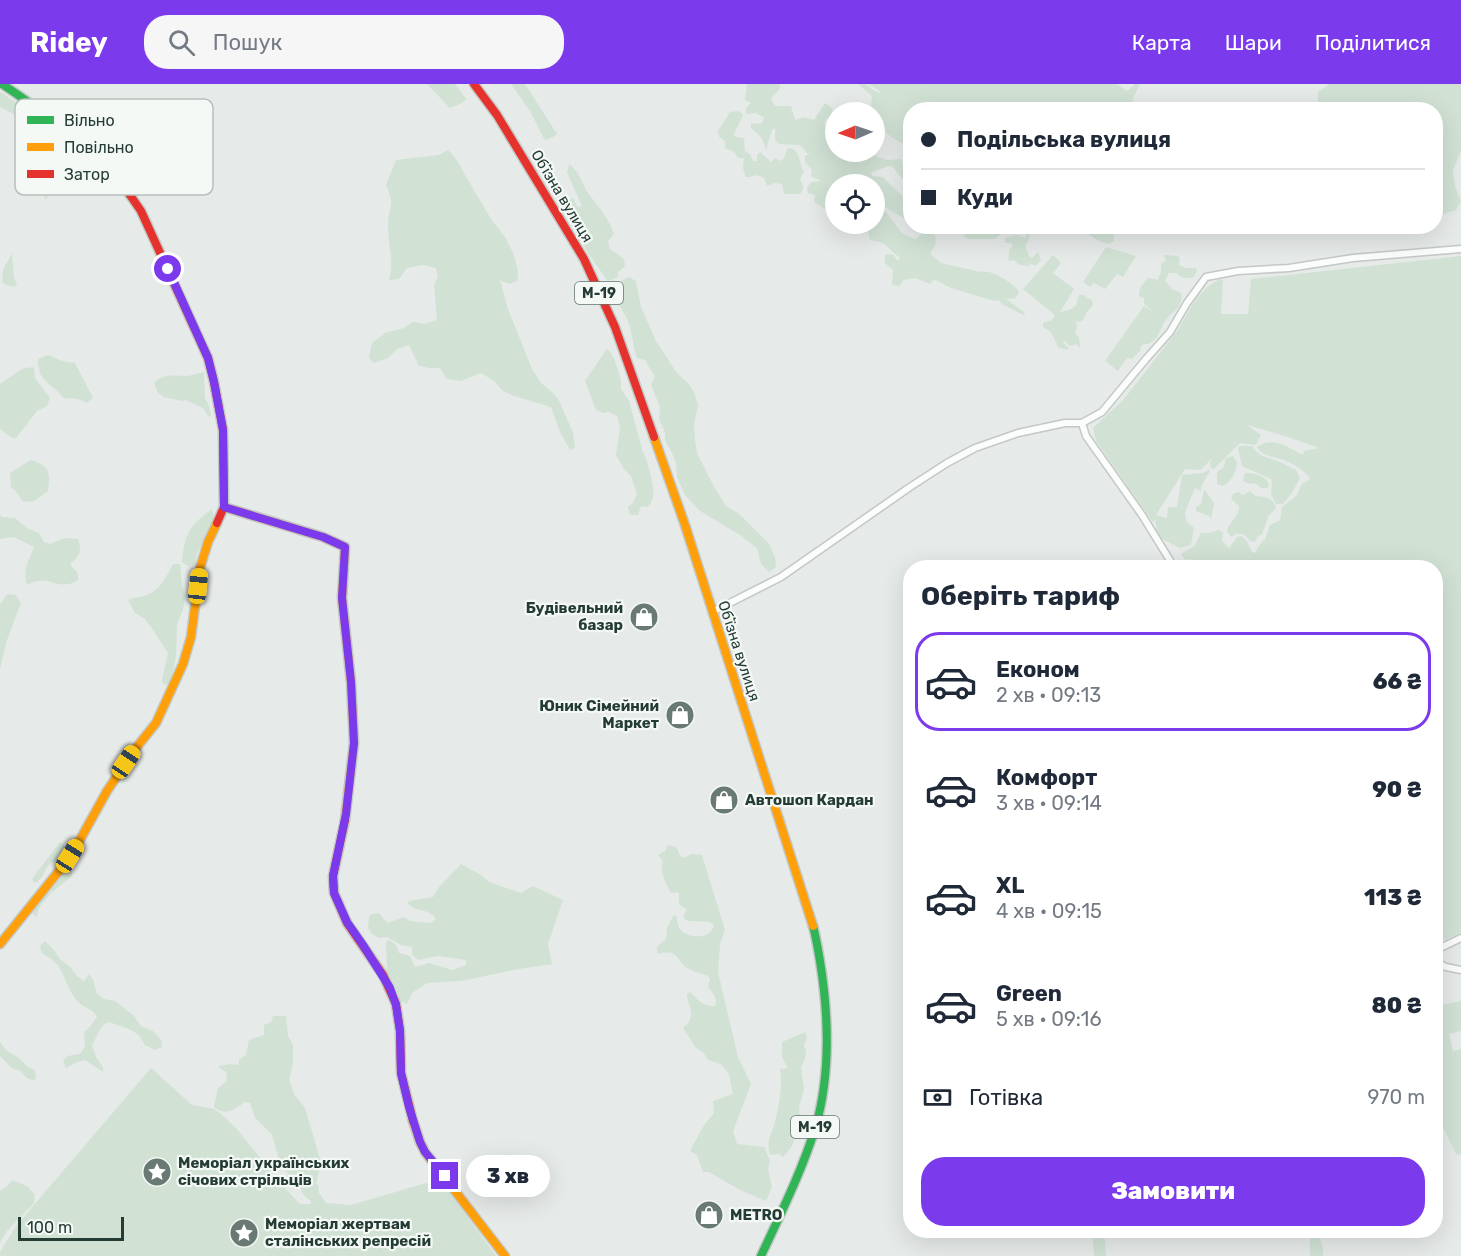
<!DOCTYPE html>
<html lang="uk">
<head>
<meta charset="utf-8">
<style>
  :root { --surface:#fff; --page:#f6f6f7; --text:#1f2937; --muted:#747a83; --line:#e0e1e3; --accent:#7c3aed }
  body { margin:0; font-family:Rubik,sans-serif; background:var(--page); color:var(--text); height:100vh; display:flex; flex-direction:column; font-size:22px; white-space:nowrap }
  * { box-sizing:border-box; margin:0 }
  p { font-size:20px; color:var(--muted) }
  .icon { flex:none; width:33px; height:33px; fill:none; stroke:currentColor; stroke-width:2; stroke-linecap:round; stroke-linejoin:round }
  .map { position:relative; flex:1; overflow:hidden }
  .sheet { position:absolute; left:903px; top:476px; width:540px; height:678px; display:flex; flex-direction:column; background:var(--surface); border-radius:24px; box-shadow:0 6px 24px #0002 }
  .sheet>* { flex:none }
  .hud { position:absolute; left:903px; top:18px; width:540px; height:132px; border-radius:24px; box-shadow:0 6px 24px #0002; display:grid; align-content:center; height:132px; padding:0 18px; background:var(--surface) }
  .needle { width:39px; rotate:268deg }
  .controls { position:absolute; left:825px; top:18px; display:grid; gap:12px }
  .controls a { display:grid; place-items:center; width:60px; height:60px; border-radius:50%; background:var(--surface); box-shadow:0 6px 24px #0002; font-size:30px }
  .scale { position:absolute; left:18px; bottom:15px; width:106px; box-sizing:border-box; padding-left:6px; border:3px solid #253c35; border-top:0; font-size:16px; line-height:21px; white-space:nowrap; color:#253c35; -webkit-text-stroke:4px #f4f9f6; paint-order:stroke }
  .end { position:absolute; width:27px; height:27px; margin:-14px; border:8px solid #7c3aed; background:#fff; box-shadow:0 0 0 3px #fff }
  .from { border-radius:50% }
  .bubble { position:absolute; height:42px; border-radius:21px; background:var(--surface); box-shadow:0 6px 24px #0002; font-size:20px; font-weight:800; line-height:42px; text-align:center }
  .car { position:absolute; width:18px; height:36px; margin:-18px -9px; border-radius:8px; box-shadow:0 0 4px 2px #0007; background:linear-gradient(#f5c518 24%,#345 0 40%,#f5c518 0 76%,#345 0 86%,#f5c518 0) }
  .hud b { display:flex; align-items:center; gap:21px; height:57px; font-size:22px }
  .hud b+b { border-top:2px solid var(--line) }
  .hud i { width:15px; height:15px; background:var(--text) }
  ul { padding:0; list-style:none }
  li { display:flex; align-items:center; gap:18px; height:99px; margin:0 12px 9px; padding:0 6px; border:3px solid transparent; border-radius:24px }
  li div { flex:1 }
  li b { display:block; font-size:22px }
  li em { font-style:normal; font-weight:800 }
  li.active { border-color:var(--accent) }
  li>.icon { width:54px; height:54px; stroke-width:1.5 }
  h2 { padding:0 18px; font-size:27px; line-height:72px }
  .pay { display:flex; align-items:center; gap:15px; height:66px; padding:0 18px; font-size:22px }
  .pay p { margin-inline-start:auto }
  .button { display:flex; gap:12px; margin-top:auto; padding:12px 18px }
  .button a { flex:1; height:69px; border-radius:24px; background:var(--accent); color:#fff; font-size:24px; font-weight:800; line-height:69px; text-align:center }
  header { display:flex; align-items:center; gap:36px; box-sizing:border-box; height:84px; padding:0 30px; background:var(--accent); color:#fff }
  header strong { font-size:28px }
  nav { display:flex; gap:33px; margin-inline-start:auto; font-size:21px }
  .search { width:420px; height:54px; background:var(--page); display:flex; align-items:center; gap:15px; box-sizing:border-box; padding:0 21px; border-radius:24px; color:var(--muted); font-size:22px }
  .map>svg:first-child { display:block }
</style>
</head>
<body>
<header>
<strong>Ridey</strong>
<div class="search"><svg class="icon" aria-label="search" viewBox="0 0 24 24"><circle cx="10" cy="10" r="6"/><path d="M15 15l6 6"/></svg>Пошук</div>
<nav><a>Карта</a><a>Шари</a><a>Поділитися</a></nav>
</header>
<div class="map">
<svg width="1461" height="1172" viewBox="0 0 1461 1172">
  <rect width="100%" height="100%" fill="#e6eae8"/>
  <g fill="#d1e2d5">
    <polygon points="427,0 455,0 466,15 462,19 450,24"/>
    <polygon points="511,0 525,0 557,50 553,53 546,56 543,53 530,27"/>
    <path d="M747,0h32l2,3 -10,12 4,7h16l4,14 10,-3 9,3 11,-17 7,5 1,13 -7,-3 -2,5 11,19 1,10h28l23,8 14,-1 6,13 3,3v11l-6,-5 -11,-14 -5,-1 -17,7 1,3 11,1 16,16 11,8v18c-12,-2 -29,-13 -35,-25 -1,-2 -1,-7 -1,-10h-38l-1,28h-5l-16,-10 1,-7 -7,-2 -1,-5 4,-6 10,-1 -10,-5 1,-6 -7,-8v-6l6,-3h-4l-7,-8 -21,-1 -4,-4v-12l-3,2 -6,20 -4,-12 -11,-10v-5l10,1 3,-5 -1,-2 -7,-4 -10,1v-6l5,-5 -6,-3z"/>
    <path d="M858,0h8l7,6 7,3 1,-1 -12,-8h248l10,7 8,-7h5l-6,12 -4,13 -119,1v-3c-4,-2 -10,-1 -13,3h-88v38c-13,-8 -31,-15 -33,-32h-2l-1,-4h-12l9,-6 1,-10z"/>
    <polygon points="1328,0 1461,0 1461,67 1453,86 1455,102 1461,117 1456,126 1436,132 1436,26 1312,25 1318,17 1318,8 1327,2"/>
    <path d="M0,8c5,2 8,6 12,8 20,11 23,15 33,35l-3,7 -5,-1 -10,-20 -27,-14z"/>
    <path d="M738,27l5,3c-1,7 -7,13 -9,21l2,2 8,1 1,13 5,3 3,7h4v-6l3,-3 11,10 4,-4 5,3 3,-2 5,-11c13,0 10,15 16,23l-4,8c3,6 5,10 0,15h-16l-2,-10 -7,-1 -8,3 -3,-8 -7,-3 -7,2h-4l-3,-8 1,-11h-6l-4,-6 -9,-4v-7l-6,-4 -1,-6 12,-19z"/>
    <path d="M448,66l4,4 6,8c10,19 22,38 33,57 3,5 8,9 11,14 8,10 19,36 15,48l-8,3 -9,-4 8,29 24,60 9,14 11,9 6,7 15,33 2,16 -5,2 -10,-18 -9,-25 -37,-11 -11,-5 -9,-10 -13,-8 -20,8 -14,-2 -7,-11h-10l-11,-2 -10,-21 -12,4 -9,9 -14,5 -5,-5 3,-15 13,-10 19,-5 9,-6 12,2 12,-4 -3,-35 4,-8 -2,-9 -13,-3 -16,3 -8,11 -10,1c6,-19 -2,-39 -1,-58 0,-8 4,-15 3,-23 -1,-5 -3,-9 -5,-14l10,-25 43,-5z"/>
    <path d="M34,67l5,1c3,12 -3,14 -5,24 -1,8 3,9 -1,19 -7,-1 -14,-4 -17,-11 -6,-14 10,-24 18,-33z"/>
    <path d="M569,80c10,7 13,19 19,29 9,12 22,27 26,41l-6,7 2,8 14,10 1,7 -7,6v5l-7,3h-4l-17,-24 -7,-12 -4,-12 -11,-18 -2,-13 7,-3 4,9 5,-1 -15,-34z"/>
    <path d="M49,84c7,4 15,5 21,10v4l-6,2 -5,7 -6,1 -8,8 -1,-10z"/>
    <path d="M876,117l3,2 23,30 13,6 9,-7 11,3 1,9 -6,10 11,9 39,9c13,-3 30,10 39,19l-3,7 -10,1 18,13 1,4 -23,-12 -3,-4 -5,1 -43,-13 -17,-9 -4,5 -15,-6 -12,2 -3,6 -8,-1 1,-15 -8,-7v-8l7,-1 6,7 2,-3 -17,-15 -13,-3 -2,-8 -8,-8h14l1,-22z"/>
    <polygon points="998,143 1004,143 1002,149 995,155 968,155 964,153 964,151 970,146 991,148"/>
    <polygon points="1077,143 1111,143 1113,145 1114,157 1109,160 1099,157"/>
    <polygon points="1028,147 1030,148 1029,155 1025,162 1029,172 1032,174 1038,168 1041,176 1036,182 1031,180 1028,182 1019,181 1014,176 1009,177 1008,175 1009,172 1009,166 1013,162 1011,159 1005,159 1005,154 1017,151 1025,154"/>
    <polygon points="1106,163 1136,172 1123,193 1117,190 1105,205 1094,199 1090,203 1083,198"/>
    <polygon points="12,169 14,194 17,200 14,203 4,200 2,198 3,186"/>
    <polygon points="1053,171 1061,179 1053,189 1074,205 1060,228 1069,226 1076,222 1079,211 1084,211 1087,214 1092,216 1093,221 1086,229 1083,236 1079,238 1076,237 1077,244 1075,249 1079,253 1080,264 1076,260 1070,262 1064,257 1063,259 1069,264 1067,266 1058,263 1051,248 1043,243 1043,239 1052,236 1055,231 1023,205"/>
    <path d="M1165,171l12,1 3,2 -1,7 7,3h10l1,3 -3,6c-7,2 -13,1 -18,-4h-7l-4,8 7,8 9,4c3,15 -9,18 -16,28 -4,6 -6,16 -12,20 -4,3 -4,3 -9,3l-3,2 -1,5 -8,8 -5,-1 -9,13 -13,-10 39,-55 11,7 -11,-9v-6l-5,-2 1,-8 8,-10 10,2 3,-8v-8l5,-4 -2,-4z"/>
    <path d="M1461,172v677l-25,10v-376h-214l-1,-2 -4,-1 3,3h-34l5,-8 -6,1 -4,-6 14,-9 6,-12h8l10,-3 4,3 -1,8 7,7 8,-11 5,-1 5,5 5,11 3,1 5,-9 5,-5 5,-14 10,-5 2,-13 14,-11 6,-12 7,-4 1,-2c-7,-8 -14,-13 -24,-17 -11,-5 -23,-3 -29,-14 14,-11 30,-1 44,7h2l1,-3 15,-3 -31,-11 -41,-12 14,10 -5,10 -16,-2 -26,26 -3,-1 -1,-5 2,-5 -11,12 -16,-1 -29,46 11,3 1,-11h9l5,-32 20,-2 7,-3 1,1 -9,16v4l-6,-3 -10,24 1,9 8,7 -3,17 -11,3 -22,-11 -3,-18 -2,3 -57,-81 -3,-13 31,-29 28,-36 25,-32 19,-32 11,-12 13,-8 3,1 -2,34h27l3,-35z"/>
    <path d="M629,193l7,4 5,26 15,34 21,32 11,10 6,9 4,13 -4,19 1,16 2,13 17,34 12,19 12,7 32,32 5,13 1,9 -7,5 -8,-8 -4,-16 -17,-13 -40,-24 -15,-16 -8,-18 -1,-14 -4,-10 -7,-13v-8l-6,-13 1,-12 -9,-23 4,-7 -10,-17 -8,-2c-5,-13 -4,-26 -10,-39 -5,-11 -12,-17 -14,-31l6,-6z"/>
    <path d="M607,265l4,4 4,8 6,19v9l8,12 14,51c5,9 12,36 10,46 -1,3 -4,7 -5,9l-7,-1 -3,9h-8l-2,-8 5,-4 4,-9 -6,-18 -7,-7 -8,-14 4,-27 -3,-12 -8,-4 -5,1 -8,-3 -11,-29z"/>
    <path d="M48,271l14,6 13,2 18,35 -6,5 -9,-4 -14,-1c-13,-16 -26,-15 -26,-39z"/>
    <path d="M34,283l1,11 15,20 -3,8 -10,5 -21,27 -5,-1 -11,-8v-45c2,-2 20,-14 23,-15 3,-2 7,-1 11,-2z"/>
    <path d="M204,288l1,26 4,8 2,10 -2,1 -6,-9 -18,-8 -3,1 -18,-4 -6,-4 -4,-10c10,-10 21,-7 34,-7 5,-1 11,-3 16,-4z"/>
    <path d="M1240,362h12c7,11 15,11 26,15 6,3 12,6 18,9l4,8 -8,15 -9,11h-7l-5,-10 1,-14 -1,-1 -29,-13 -4,-18z"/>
    <path d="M1233,372l4,6c0,9 -6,20 -14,24l-6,-2v-12l7,-5 2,-9z"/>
    <path d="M31,376c18,5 20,13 17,31l-14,10 -11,1 -7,-11 -5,-4 -1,-14z"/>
    <path d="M1245,389c9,0 20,2 24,11l-1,4h-7l-6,-5 -6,1 -6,-3z"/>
    <polygon points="1204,406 1205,406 1214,419 1211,435 1209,432 1196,427 1196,423 1201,420"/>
    <path d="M1250,407l5,5c10,1 18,1 21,12l-7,7 -7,19 -5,3 -1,4 -4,1 -9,-8h-7l-5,3 -4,-6c2,-9 13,-16 12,-25l-8,-7 2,-5 5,-2 5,3z"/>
    <path d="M212,425c3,8 1,21 -4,28 -7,11 -13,12 -11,27l-9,2 -6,-4c3,-29 7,-36 30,-53z"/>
    <path d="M0,431l3,2 12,1 12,10 12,5 5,9 6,2 15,-6 13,1c4,13 2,16 -7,24v3l7,7v7c-1,1 -7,4 -9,4 -18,3 -21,-10 -42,1 -4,-18 1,-22 7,-38l-20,-10 -14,2z"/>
    <path d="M173,480h7l2,21 3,11 -1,10 -7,19 -1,31 -5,25 -4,4 -5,-2c1,-11 4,-19 6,-30l-15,-23 -8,-11 -10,-6 -7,-13c6,-3 13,-3 19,-5 13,-5 20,-19 26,-31z"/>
    <polygon points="7,510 16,511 21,519 7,556 0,585 0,521"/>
    <path d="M60,758l4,3 3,7c-4,6 -10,7 -16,11 -8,7 -6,14 -16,20l-3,-3 2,-4z"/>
    <path d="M668,761l8,2 4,8 4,3 7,-4 11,1 23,75 -5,14 -2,28 20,85 13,27 -18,47 4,13 27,3 6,14 -2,8 4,18 -6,14 -26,-11 -31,-18h-6l-6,-17 -7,-4 14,-26 10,-12 -1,-12 20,-7 -4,-20 -8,-10 -13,-4 -4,-7 -8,-5 -13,-20c15,-13 5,-19 4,-34l3,-2c8,8 13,15 25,14 3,-8 -2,-13 -7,-19l2,-8 -2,-3c-7,-3 -16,-4 -22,-9 -12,-10 -8,-18 -28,-13l-1,-7 9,-8 1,-11 6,-12 3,-1c1,4 2,11 4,14 5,8 21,9 28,5 3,-3 4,-4 6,-8l-4,-4 -21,-1 -5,-2v-5l3,-4 -8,-6v-11l-2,-1 -6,1c-5,-10 -12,-20 -8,-32l-5,-6 7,-4z"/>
    <path d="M461,780l20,11 8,7 32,11 12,-7 30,14 -15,44 4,20 -33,5 -58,12 -34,2 -15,10 -5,11 -10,-5 -5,-18 -5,-10 -1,-29 3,-2 7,5 3,8 11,3 5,11 14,-4 23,7 14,-5v-5l-28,-4 -20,4 -6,-5v-8l-11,-2 -14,-8 -8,1 -7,-4 -4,-6 1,-11 3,-3 7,-1 8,10 17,-6 6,4 21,2 5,-4c-7,-11 -20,-7 -28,-15l1,-3 24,-4 6,-10z"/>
    <path d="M68,787l4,1v4l-21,17 -11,13 -4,11 -4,-4c6,-7 9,-18 18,-21l13,-19z"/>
    <path d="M45,857l8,8 7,10 10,8 7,9 7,5 5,-7 4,6 4,14 7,5 11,2 18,14 8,11 12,5 8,9 1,7 -7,3 -10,-5 -6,-10 -10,-6 -20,-7 -7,4 -10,19 4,12 7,10v5l-18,-12 -8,2 -11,6 -3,-7 5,-5 12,-2 5,-7 -1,-16 4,-2 9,-12c-5,-9 -11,-8 -18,-14 -12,-12 -14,-31 -25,-42 -3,-3 -9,-5 -12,-8l-2,-7z"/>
    <polygon points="1461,917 1461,947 1449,950 1453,967 1461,965 1461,1071 1456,1070 1436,1029 1436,922"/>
    <path d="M273,932h13l2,20 5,9v19l-4,15 5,15 11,14 15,51v9l-4,16 2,1 1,8 7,10 25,2 89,-26 56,77h-496v-4l16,-26 135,-158 41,37 22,4 7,5 15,14 47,58 17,18h11v-3c-11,-6 -13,-16 -9,-28l-11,3 -10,-9 -9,-32 -17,-17 -5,-15 -5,-1c-10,7 -20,15 -31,5l4,-19c8,-5 10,-7 8,-16l-7,-4v-2l11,-2 9,1v-5l7,-5 3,-15 15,-5v-10l7,-3z"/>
    <path d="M805,948l2,6 -3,7 2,6 -1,8 -4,8 3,22 -5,19 1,11 -8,27 -9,11 -4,-3 -9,1c-4,-15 1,-19 5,-33 4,-17 8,-36 5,-53l8,-1 -6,-11v-15z"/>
    <path d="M0,958l7,9 12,7 9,9 7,3 1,7 -1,3c-7,0 -10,-3 -14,-9l-8,-2 -13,-13z"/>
    <polygon points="12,1096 27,1102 35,1111 34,1119 7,1147 0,1159 0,1107 7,1102"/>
    <polygon points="1092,1146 1104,1146 1106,1172 1094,1172"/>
    <polygon points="1310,1146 1317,1146 1323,1164 1323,1172 1310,1172"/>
  </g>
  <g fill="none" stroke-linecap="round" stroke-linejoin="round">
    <g stroke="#c3c7c5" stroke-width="9">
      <g id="street">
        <polyline points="1082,339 1086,352 1142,431 1174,483"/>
        <polyline points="712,528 781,493 910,403 947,379 975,364 1018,349 1065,339 1082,339 1102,328 1146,275 1170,248 1187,219 1206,193 1238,187 1289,184 1353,174 1461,165"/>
        <polyline points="1436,866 1461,854"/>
        <polyline points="1436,878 1446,883 1461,886"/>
      </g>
    </g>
    <g stroke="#c2c8c5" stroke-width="11">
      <g id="fast">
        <path d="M2,0c46,31 94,65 128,111"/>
        <path d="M761,1172c19,-41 40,-83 54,-127 16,-54 14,-112 5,-168 -2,-12 -4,-24 -7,-35"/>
      </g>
    </g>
    <g stroke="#c2c8c5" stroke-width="11">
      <g id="slow">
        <polyline points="654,353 685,441 813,842"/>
        <polyline points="224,423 323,453 345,463 342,514 351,598 354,659 345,736"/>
        <polyline points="0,860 71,772 107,707 136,664 156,639 183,580 191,553 200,484 208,458 217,439"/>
        <polyline points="413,1037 420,1058 425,1068 505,1172"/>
      </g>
    </g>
    <g stroke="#c2c8c5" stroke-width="11">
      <g id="jam">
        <polyline points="474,0 497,31 584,175 615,243 654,353"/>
        <polyline points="130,111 141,127 208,274 214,298 223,346 224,423 217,439"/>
        <polyline points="345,736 333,792 334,809 347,839 383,891 396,920 400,947 401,989 413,1037"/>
      </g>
    </g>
    <use href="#street" stroke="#fbfcfc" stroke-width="6"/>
    <use href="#fast" stroke="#30b455" stroke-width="8"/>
    <use href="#slow" stroke="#ff9f0a" stroke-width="8"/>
    <use href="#jam" stroke="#e5322d" stroke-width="8"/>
  </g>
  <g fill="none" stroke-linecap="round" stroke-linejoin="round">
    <polyline stroke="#7c3aed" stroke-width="8" points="168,185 208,274 214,298 223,346 224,423 323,453 345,463 342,514 351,598 354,659 346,730 333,792 334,809 347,838 363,861 390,904 396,921 400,947 401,989 409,1023 420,1058 425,1068 445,1092"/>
  </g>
  <defs>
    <g id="shop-disc" transform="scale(1.5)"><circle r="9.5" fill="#697974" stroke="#f4f9f6"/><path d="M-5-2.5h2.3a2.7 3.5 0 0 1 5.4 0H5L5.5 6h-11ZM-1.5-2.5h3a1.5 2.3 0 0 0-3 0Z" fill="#fff"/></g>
    <g id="sight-disc" transform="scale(1.5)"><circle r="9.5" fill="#697974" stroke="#f4f9f6"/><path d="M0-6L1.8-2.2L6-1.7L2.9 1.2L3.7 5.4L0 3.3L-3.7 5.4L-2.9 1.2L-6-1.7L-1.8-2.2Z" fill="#fff"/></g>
  </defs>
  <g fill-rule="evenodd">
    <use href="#shop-disc" x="644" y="533"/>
    <use href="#shop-disc" x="680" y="631"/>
    <use href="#shop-disc" x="724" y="716"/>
    <use href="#sight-disc" x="157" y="1088"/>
    <use href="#shop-disc" x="709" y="1131"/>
    <use href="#sight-disc" x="244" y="1149"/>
  </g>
  <g text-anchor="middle" stroke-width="4.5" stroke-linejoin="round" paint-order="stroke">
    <g fill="#f4f9f6" stroke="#63756f" stroke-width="1.5">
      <rect x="575" y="198" width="48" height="22" rx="4.5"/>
      <rect x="791" y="1032" width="48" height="22" rx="4.5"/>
    </g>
    <g font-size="14" font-weight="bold" fill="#253c35">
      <text x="599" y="214">М-19</text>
      <text x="815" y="1048">М-19</text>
    </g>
    <g font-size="15" fill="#253c35" stroke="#f4f9f6">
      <text transform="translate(562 112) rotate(59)" y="5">Обʼїзна вулиця</text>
      <text transform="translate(739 567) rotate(72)" y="5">Обʼїзна вулиця</text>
    </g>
    <g font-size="15" font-weight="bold" fill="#253c35" stroke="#f4f9f6" text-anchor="start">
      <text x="623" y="529" text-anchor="end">Будівельний<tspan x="623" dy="17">базар</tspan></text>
      <text x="659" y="627" text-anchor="end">Юник Сімейний<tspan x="659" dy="17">Маркет</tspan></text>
      <text x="745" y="721">Автошоп Кардан</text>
      <text x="178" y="1084">Меморіал українських<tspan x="178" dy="17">січових стрільців</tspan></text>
      <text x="730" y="1136">METRO</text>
      <text x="265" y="1145">Меморіал жертвам<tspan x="265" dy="17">сталінських репресій</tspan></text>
    </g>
  </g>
  <rect x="15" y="15" width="198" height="96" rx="9" fill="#f4f9f6" stroke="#b6c0bc" stroke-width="1.5"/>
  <rect x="27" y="32" width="27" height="8" fill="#30b455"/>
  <rect x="27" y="59" width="27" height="8" fill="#ff9f0a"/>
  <rect x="27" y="86" width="27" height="8" fill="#e5322d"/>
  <g font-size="16" fill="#253c35">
    <text x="64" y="42">Вільно</text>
    <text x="64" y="69">Повільно</text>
    <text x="64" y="96">Затор</text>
  </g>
</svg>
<div class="controls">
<a><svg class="needle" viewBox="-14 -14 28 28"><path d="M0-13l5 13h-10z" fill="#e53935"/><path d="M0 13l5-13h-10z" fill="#747a83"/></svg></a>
<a><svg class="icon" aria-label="locate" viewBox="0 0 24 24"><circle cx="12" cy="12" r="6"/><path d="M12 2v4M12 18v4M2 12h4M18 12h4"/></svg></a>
</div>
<div class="scale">100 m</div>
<i class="end from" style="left:168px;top:185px"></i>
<i class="end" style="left:445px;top:1092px"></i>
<div class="bubble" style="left:466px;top:1071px;width:84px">3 хв</div>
<i class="car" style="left:198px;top:502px;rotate:6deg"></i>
<i class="car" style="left:126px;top:678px;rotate:34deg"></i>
<i class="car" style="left:70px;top:772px;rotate:32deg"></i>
<div class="hud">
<b><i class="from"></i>Подільська вулиця</b>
<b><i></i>Куди</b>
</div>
<section class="sheet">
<h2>Оберіть тариф</h2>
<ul>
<li class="active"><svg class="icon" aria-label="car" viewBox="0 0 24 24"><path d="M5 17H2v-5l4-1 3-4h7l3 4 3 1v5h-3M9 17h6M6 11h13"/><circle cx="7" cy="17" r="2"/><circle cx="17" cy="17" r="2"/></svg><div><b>Економ</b><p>2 хв · 09:13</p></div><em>66 ₴</em></li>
<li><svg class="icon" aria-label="car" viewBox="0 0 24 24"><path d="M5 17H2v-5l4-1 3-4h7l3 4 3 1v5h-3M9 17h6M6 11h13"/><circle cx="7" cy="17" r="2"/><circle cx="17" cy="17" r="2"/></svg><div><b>Комфорт</b><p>3 хв · 09:14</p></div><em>90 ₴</em></li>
<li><svg class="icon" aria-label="car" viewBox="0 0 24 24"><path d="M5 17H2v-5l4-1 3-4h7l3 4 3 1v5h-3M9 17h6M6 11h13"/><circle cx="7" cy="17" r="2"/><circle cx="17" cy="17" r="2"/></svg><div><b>XL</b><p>4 хв · 09:15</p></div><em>113 ₴</em></li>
<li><svg class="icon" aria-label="car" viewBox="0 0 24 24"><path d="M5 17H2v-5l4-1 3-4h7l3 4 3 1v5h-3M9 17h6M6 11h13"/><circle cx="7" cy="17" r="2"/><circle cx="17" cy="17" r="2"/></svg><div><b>Green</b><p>5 хв · 09:16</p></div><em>80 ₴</em></li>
</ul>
<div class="pay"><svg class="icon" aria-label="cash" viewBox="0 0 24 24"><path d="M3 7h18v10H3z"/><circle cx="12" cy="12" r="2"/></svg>Готівка<p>970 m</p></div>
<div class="button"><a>Замовити</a></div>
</section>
</div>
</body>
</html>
